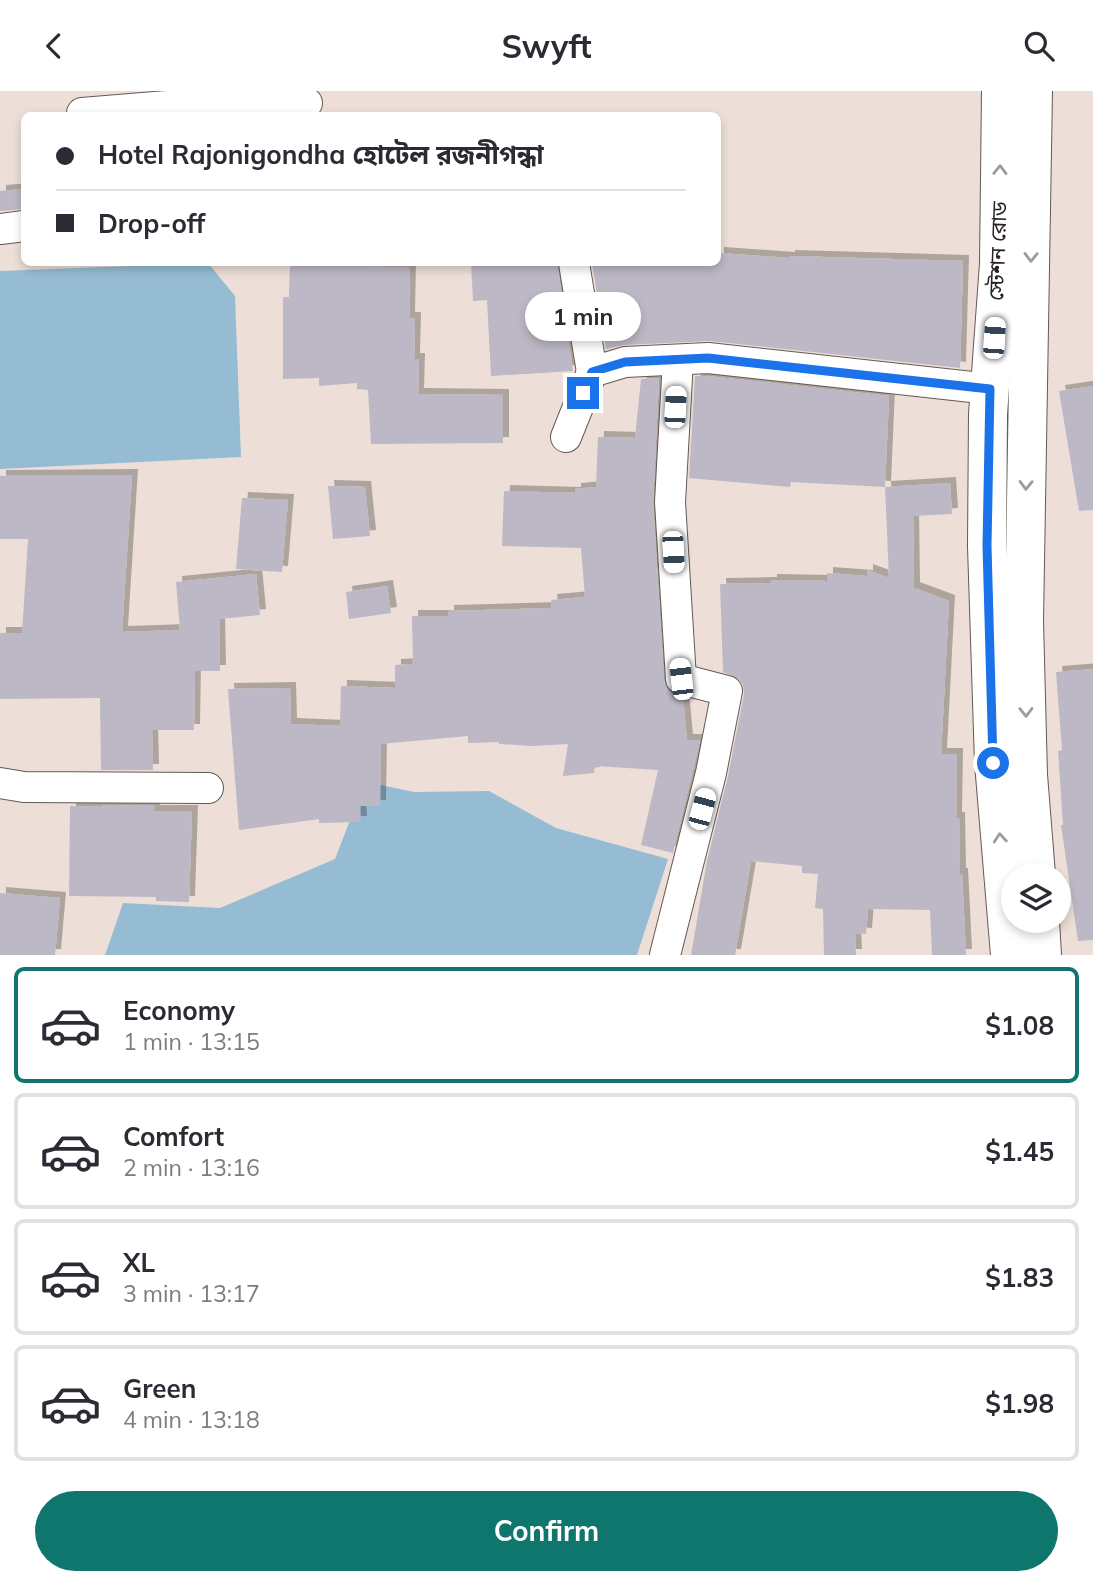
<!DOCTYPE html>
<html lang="en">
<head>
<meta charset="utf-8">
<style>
  :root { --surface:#fff; --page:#f2f2f3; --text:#2b2b33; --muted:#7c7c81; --line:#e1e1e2; --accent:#0f766e }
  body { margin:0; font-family:Mulish,"Noto Sans Bengali",sans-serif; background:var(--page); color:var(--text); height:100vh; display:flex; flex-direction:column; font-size:26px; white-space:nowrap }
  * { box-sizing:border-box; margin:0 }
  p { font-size:23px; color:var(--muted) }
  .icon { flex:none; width:38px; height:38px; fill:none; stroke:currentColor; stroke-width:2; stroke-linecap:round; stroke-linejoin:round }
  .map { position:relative; height:864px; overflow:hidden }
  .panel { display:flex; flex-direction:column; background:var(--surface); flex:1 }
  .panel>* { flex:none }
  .guide { position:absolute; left:21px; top:21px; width:700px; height:154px; border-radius:10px; box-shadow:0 4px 10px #0003; display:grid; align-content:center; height:154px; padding:0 35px; background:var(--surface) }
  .fabs { position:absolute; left:1001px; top:772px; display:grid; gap:14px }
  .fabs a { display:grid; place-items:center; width:70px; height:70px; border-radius:50%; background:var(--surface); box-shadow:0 4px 10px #0003; font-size:35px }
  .end { position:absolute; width:32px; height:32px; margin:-16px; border:9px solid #1a73e8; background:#fff; box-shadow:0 0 0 4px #fff }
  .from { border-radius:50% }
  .bubble { position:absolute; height:49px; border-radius:24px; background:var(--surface); box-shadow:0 4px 10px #0003; font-size:23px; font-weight:700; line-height:49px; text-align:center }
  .car { position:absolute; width:21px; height:42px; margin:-21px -10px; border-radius:9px; box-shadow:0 0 5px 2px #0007; background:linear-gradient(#fff 24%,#345 0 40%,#fff 0 76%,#345 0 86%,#fff 0) }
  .guide b { display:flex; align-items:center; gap:24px; height:66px; font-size:26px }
  .guide b+b { border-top:2px solid var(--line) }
  .guide i { width:18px; height:18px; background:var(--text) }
  ul { padding:12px 0 0; list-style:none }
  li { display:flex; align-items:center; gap:21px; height:116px; margin:0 14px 10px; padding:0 21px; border:4px solid var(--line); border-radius:10px }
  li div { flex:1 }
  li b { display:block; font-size:26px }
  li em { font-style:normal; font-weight:700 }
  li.active { border-color:var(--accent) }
  li>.icon { width:63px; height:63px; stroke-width:1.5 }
  .button { display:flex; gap:14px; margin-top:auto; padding:14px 35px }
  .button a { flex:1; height:80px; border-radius:42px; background:var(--accent); color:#fff; font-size:28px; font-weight:700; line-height:80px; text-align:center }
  header { display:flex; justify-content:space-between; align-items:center; height:91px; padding:0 35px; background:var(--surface); font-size:32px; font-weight:700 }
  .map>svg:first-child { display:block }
</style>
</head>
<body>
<header><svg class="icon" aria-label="back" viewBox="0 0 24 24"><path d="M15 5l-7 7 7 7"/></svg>Swyft<svg class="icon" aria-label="search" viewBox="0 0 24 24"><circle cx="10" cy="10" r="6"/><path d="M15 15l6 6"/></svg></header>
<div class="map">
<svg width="1093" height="864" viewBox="0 0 1093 864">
  <defs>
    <filter id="shadow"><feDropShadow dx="6" dy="-6" stdDeviation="0" flood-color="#0004"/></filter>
  </defs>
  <rect width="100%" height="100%" fill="#eddfd7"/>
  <g fill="#96bcd3">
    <polygon points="208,172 235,205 241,366 0,378 0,180"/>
    <polygon points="381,694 414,701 489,700 556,737 668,768 637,864 105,864 123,812 220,817 335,768 352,724"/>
  </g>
  <g fill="#bdb8c5" filter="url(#shadow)">
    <polygon points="24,98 24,118 0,120 0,100"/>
    <polygon points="718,162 789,167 789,165 963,170 960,277 710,250 624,254 606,258 592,172 718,172"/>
    <polygon points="290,172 410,177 409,227 415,227 414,268 419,268 418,303 503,304 503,352 371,353 368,299 357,298 357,292 319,295 319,287 283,288 283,206 289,206"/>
    <polygon points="471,172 557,172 573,280 491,285 487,209 473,210"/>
    <polygon points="695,285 707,285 889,305 885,396 950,392 952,423 913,425 914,497 949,510 941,663 957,663 956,727 959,727 960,783 962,783 966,864 932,864 930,819 868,818 866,843 855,842 856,864 824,864 823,818 815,817 818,783 802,782 802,775 751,770 735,864 691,864 707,770 728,685 744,603 743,594 739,588 723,581 720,493 771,492 771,489 827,490 827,482 867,485 867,479 889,487 885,396 791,391 790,396 689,387"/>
    <polygon points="659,287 653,412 664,589 668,600 683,607 687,649 700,649 673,762 641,754 658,679 595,675 594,682 563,685 568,653 532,655 499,653 499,651 468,652 468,645 381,653 380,715 360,715 361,731 319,732 319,728 239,739 228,598 290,597 291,633 340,635 341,595 395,597 395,574 413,573 412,525 448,525 448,520 552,517 551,509 585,506 581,457 502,455 504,400 575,402 575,398 596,396 598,346 635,347 641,288"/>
    <polygon points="1093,295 1093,419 1079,420 1059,300"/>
    <polygon points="132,384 122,541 180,539 176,491 256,483 260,524 219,528 220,580 195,580 194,639 152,639 153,679 101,679 100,607 0,608 0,542 22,542 28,448 0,448 0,385"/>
    <polygon points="328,395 365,396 370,445 333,448"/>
    <polygon points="242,407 288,409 282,481 236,478"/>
    <polygon points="387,495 391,522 349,528 346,501"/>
    <polygon points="1093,578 1093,849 1078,850 1061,734 1063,734 1058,660 1062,659 1056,581"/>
    <polygon points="102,714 154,714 154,720 192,720 189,811 156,810 156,806 69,805 70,715 102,716"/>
    <polygon points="0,802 60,807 55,864 0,864"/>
  </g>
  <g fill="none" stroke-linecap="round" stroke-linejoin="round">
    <g stroke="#655953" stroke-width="32">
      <g id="minor">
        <polyline points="82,22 215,11 307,12"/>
        <polyline points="0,138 24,135"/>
        <polyline points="574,172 592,281"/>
        <polyline points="566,346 592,281 625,271 708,267 990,298"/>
        <polyline points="0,692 24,696 208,697"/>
        <polyline points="665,864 711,682 727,600 681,588 670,411 678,269"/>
      </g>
    </g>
    <g stroke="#655953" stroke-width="40">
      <g id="primary">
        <polyline points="1001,0 999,173 988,323 987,455 994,672 1010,864"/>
        <polyline points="1033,0 1024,530 1028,684 1036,784"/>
        <polyline points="1040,830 1042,864"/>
      </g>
    </g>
    <use href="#minor" stroke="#fff" stroke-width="30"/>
    <use href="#primary" stroke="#fff" stroke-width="38"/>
  </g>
  <defs><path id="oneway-chevron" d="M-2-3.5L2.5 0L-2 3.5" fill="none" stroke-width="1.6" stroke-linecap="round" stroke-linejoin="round" transform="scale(1.75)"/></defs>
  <g stroke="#9e9c9b">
    <use href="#oneway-chevron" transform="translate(1000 79) rotate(-89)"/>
    <use href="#oneway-chevron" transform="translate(1031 166) rotate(91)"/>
    <use href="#oneway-chevron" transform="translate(1026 394) rotate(91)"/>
    <use href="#oneway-chevron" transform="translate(1026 621) rotate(89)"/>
    <use href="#oneway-chevron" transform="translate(1000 747) rotate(-95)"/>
  </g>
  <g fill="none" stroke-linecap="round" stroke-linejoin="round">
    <polyline stroke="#1a73e8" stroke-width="9" points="583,302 592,281 625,271 708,267 990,298 987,455 993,672"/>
  </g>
  <g text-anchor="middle" stroke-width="5" stroke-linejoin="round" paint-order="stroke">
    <g font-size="21" fill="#272220" stroke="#fff">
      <text transform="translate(998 160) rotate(-88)" y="7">স্টেশন রোড</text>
    </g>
  </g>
</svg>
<div class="fabs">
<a><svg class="icon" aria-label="layers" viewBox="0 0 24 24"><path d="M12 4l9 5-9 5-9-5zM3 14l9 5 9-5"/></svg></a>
</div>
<i class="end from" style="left:993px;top:672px"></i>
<i class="end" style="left:583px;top:302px"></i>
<div class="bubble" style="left:525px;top:201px;width:116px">1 min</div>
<i class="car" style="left:994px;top:247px;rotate:4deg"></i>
<i class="car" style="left:675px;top:316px;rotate:3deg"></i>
<i class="car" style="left:673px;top:461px;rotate:177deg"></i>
<i class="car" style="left:681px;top:588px;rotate:353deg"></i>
<i class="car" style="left:702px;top:718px;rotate:15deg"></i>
<div class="guide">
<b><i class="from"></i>Hotel Rajonigondha হোটেল রজনীগন্ধা</b>
<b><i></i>Drop-off</b>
</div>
</div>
<section class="panel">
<ul>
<li class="active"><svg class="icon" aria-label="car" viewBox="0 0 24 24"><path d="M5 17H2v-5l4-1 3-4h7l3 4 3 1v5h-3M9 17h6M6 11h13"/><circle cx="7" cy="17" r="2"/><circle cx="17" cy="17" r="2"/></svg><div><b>Economy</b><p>1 min · 13:15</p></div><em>$1.08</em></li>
<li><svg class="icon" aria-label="car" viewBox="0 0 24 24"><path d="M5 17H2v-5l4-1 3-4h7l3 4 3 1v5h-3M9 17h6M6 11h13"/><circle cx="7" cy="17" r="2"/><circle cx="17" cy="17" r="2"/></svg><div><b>Comfort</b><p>2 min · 13:16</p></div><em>$1.45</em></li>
<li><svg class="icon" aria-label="car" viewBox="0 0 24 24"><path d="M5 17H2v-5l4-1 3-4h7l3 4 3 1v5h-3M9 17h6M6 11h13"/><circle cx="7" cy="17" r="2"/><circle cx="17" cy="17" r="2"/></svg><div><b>XL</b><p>3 min · 13:17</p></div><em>$1.83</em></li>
<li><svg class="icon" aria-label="car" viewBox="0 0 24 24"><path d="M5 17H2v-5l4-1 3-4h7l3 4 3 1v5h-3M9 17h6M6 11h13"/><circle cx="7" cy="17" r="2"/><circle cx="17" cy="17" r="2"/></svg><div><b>Green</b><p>4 min · 13:18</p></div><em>$1.98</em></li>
</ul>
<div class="button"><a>Confirm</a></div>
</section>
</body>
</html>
